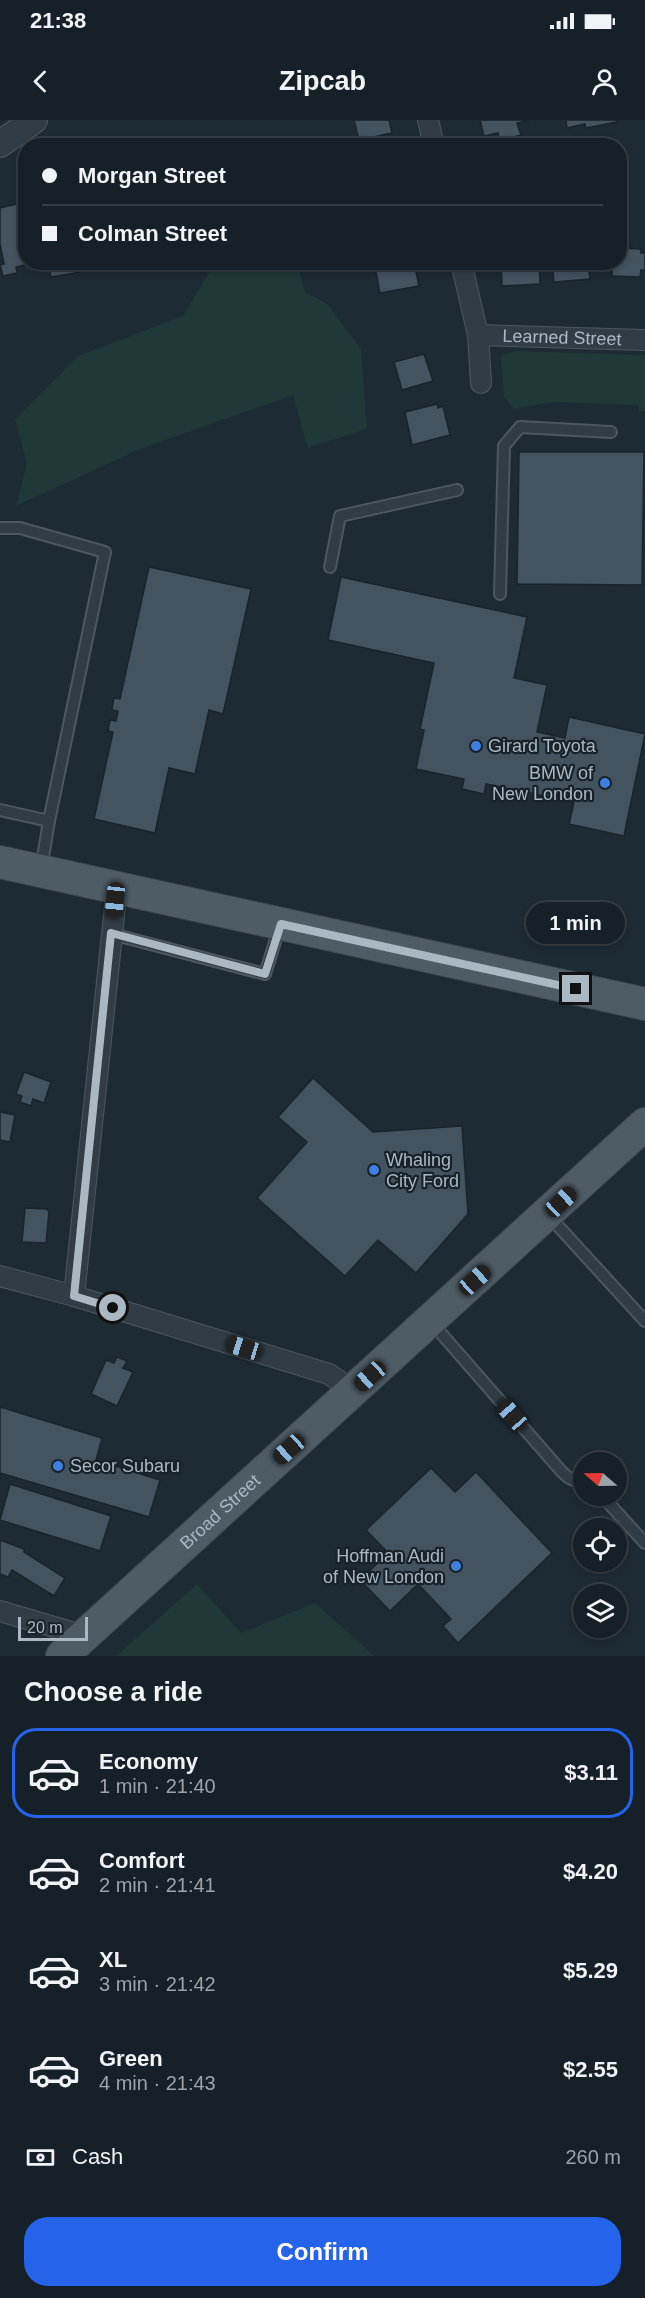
<!DOCTYPE html>
<html lang="en">
<head>
<meta charset="utf-8">
<style>
  :root { --surface:#162028; --page:#1f2830; --text:#f1f3f6; --muted:#9ea3a8; --line:#353e45; --accent:#2563eb }
  body { margin:0; font-family:Arial,sans-serif; background:var(--page); color:var(--text); height:100vh; display:flex; flex-direction:column; font-size:22px; white-space:nowrap }
  * { box-sizing:border-box; margin:0 }
  p { font-size:20px; color:var(--muted) }
  .icon { flex:none; width:33px; height:33px; fill:none; stroke:currentColor; stroke-width:2; stroke-linecap:round; stroke-linejoin:round }
  .map { position:relative; height:1536px; overflow:hidden }
  .panel { display:flex; flex-direction:column; background:var(--surface); flex:1 }
  .panel>* { flex:none }
  .top-card { position:absolute; left:18px; top:18px; width:609px; height:132px; border-radius:24px; box-shadow:0 3px 9px #0003,0 0 0 2px var(--line); display:grid; align-content:center; height:132px; padding:0 24px; background:var(--surface) }
  .needle { width:39px; rotate:290deg }
  .controls { position:absolute; left:573px; top:1332px; display:grid; gap:12px }
  .controls a { display:grid; place-items:center; width:54px; height:54px; border-radius:50%; background:var(--surface); box-shadow:0 3px 9px #0003,0 0 0 2px var(--line); font-size:30px }
  .scale { position:absolute; left:18px; bottom:15px; width:70px; box-sizing:border-box; padding-left:6px; border:3px solid #aab8c4; border-top:0; font-size:16px; line-height:21px; white-space:nowrap; color:#aab8c4; -webkit-text-stroke:4px #17222a; paint-order:stroke }
  .end { position:absolute; width:27px; height:27px; margin:-14px; border:8px solid #aab8c4; background:#111; box-shadow:0 0 0 3px #111 }
  .from { border-radius:50% }
  .bubble { position:absolute; height:42px; border-radius:21px; background:var(--surface); box-shadow:0 3px 9px #0003,0 0 0 2px var(--line); font-size:20px; font-weight:800; line-height:42px; text-align:center }
  .car { position:absolute; width:18px; height:36px; margin:-18px -9px; border-radius:8px; box-shadow:0 0 4px 2px #0007; background:linear-gradient(#222 24%,#8ab4d8 0 40%,#222 0 76%,#8ab4d8 0 86%,#222 0) }
  .top-card b { display:flex; align-items:center; gap:21px; height:57px; font-size:22px }
  .top-card b+b { border-top:2px solid var(--line) }
  .top-card i { width:15px; height:15px; background:var(--text) }
  ul { padding:0; list-style:none }
  li { display:flex; align-items:center; gap:18px; height:90px; margin:0 12px 9px; padding:0 12px; border:3px solid transparent; border-radius:24px }
  li div { flex:1 }
  li b { display:block; font-size:22px }
  li em { font-style:normal; font-weight:800 }
  li.active { border-color:var(--accent) }
  li>.icon { width:54px; height:54px; stroke-width:1.5 }
  h2 { padding:0 24px; font-size:27px; line-height:72px }
  .pay { display:flex; align-items:center; gap:15px; height:66px; padding:0 24px; font-size:22px }
  .pay p { margin-inline-start:auto }
  .button { display:flex; gap:12px; margin-top:auto; padding:12px 24px }
  .button a { flex:1; height:69px; border-radius:24px; background:var(--accent); color:#fff; font-size:24px; font-weight:800; line-height:69px; text-align:center }
  .status { display:flex; justify-content:space-between; align-items:center; height:42px; padding:0 30px; background:var(--surface); direction:ltr }
  .status svg { height:16px; fill:currentColor }
  header { display:flex; justify-content:space-between; align-items:center; height:78px; padding:0 24px; background:var(--surface); font-size:27px; font-weight:800 }
  .map>svg:first-child { display:block }
</style>
</head>
<body>
<div class="status"><b>21:38</b><svg viewBox="0 0 49 12"><path d="M0 12V9h3v3zM5 12V6h3v6zM10 12V3h3v9zM15 12V0h3v12zM26 1h20v11H26zM47 4h2v5h-2z"/></svg></div>
<header><svg class="icon" aria-label="back" viewBox="0 0 24 24"><path d="M15 5l-7 7 7 7"/></svg>Zipcab<svg class="icon" aria-label="person" viewBox="0 0 24 24"><circle cx="12" cy="8" r="4"/><path d="M4 21q1-7 8-7t8 7"/></svg></header>
<div class="map">
<svg width="645" height="1536" viewBox="0 0 645 1536">
  <rect width="100%" height="100%" fill="#1d2b35"/>
  <g fill="#203837">
    <polygon points="215,143 297,143 305,172 327,184 361,229 367,309 308,328 293,275 140,329 16,386 27,343 15,300 78,236 183,196"/>
    <polygon points="515,231 645,235 645,291 639,291 638,285 552,282 514,289 504,277 501,238 503,235"/>
    <polygon points="197,1464 241,1513 315,1483 374,1536 116,1536"/>
  </g>
  <g fill="#435360" stroke="#19242c" stroke-width="1.5">
    <polygon points="354,0 389,0 392,13 359,20"/>
    <polygon points="480,0 530,0 517,3 521,15 500,21 498,13 484,16"/>
    <polygon points="566,0 616,0 617,2 586,8 585,4 567,8"/>
    <polygon points="25,82 26,142 37,142 16,147 17,153 3,156 0,145 4,144 0,124 0,88"/>
    <polygon points="620,128 641,129 641,133 645,133 645,150 641,150 640,157 612,156 612,142 620,142"/>
    <polygon points="48,142 80,142 81,152 51,157"/>
    <polygon points="374,142 414,142 419,166 380,173"/>
    <polygon points="501,142 539,142 540,164 502,166"/>
    <polygon points="552,142 588,142 590,159 554,162"/>
    <polygon points="424,234 433,261 402,270 394,242"/>
    <polygon points="437,284 438,288 443,286 450,315 412,325 405,292"/>
    <polygon points="519,332 644,332 642,465 517,464"/>
    <polygon points="149,447 251,469 223,594 209,590 195,654 169,648 155,713 94,699 113,612 108,611 110,600 116,601 118,591 112,590 114,578 120,579"/>
    <polygon points="341,457 527,497 514,558 547,565 537,612 565,618 569,597 645,614 624,716 569,704 574,682 486,664 484,674 462,669 464,659 416,649 424,610 420,609 434,543 328,520"/>
    <polygon points="24,952 51,962 44,983 33,979 31,986 20,982 22,976 16,974"/>
    <polygon points="313,958 373,1012 462,1006 468,1094 416,1153 378,1120 345,1156 257,1078 307,1022 278,997"/>
    <polygon points="0,992 15,995 10,1022 0,1020"/>
    <polygon points="25,1088 47,1089 49,1092 46,1123 22,1122"/>
    <polygon points="117,1237 127,1241 123,1248 133,1252 117,1286 91,1274 106,1240 114,1243"/>
    <polygon points="0,1287 102,1318 96,1340 160,1360 149,1397 0,1353"/>
    <polygon points="431,1348 455,1372 476,1352 552,1433 458,1523 443,1506 451,1499 418,1464 390,1491 360,1460 388,1433 366,1410"/>
    <polygon points="10,1364 111,1396 100,1431 0,1400"/>
    <polygon points="0,1420 24,1429 24,1432 65,1458 54,1476 12,1450 8,1457 0,1454"/>
  </g>
  <g fill="none" stroke-linecap="round" stroke-linejoin="round">
    <g stroke="#4c5861" stroke-width="14">
      <g id="service">
        <polyline points="0,408 20,408 105,432 49,701"/>
        <polyline points="330,447 340,396 457,370"/>
        <polyline points="500,474 504,326 520,307 611,312"/>
        <polyline points="0,690 49,701 41,749"/>
        <polyline points="112,814 265,854 280,806"/>
        <polyline points="548,1095 645,1201"/>
        <polyline points="432,1203 562,1352 569,1358 584,1365"/>
        <polyline points="602,1376 645,1423"/>
      </g>
    </g>
    <g stroke="#4c5861" stroke-width="22">
      <g id="minor">
        <polyline points="428,0 434,26"/>
        <polyline points="461,142 478,215 481,263"/>
        <path id="s1" d="M478,215l167,5"/>
        <polyline points="0,1156 74,1176 329,1254 353,1271"/>
        <polyline points="74,1176 117,767"/>
        <polyline points="0,1491 85,1516"/>
      </g>
    </g>
    <g stroke="#4c5861" stroke-width="28">
      <polyline id="tertiary" points="0,24 34,0"/>
    </g>
    <g stroke="#3a464f" stroke-width="34">
      <g id="primary">
        <polyline points="0,742 645,884"/>
        <path id="s2" d="M62,1536l583,-532"/>
      </g>
    </g>
    <use href="#service" stroke="#313d46" stroke-width="10"/>
    <use href="#minor" stroke="#313d46" stroke-width="20"/>
    <use href="#tertiary" stroke="#313d46" stroke-width="26"/>
    <use href="#primary" stroke="#4e5c66" stroke-width="32"/>
  </g>
  <g fill="none" stroke-linecap="round" stroke-linejoin="round">
    <polyline stroke="#aab8c4" stroke-width="8" points="113,1188 74,1176 111,813 265,854 281,804 576,869"/>
  </g>
  <g fill="#3f7fe0" stroke="#17222a" stroke-width="2">
    <circle cx="476" cy="626" r="6"/>
    <circle cx="605" cy="663" r="6"/>
    <circle cx="374" cy="1050" r="6"/>
    <circle cx="58" cy="1346" r="6"/>
    <circle cx="456" cy="1446" r="6"/>
  </g>
  <g text-anchor="middle" stroke-width="4.5" stroke-linejoin="round" paint-order="stroke">
    <g font-size="18" fill="#aab8c4" stroke="#17222a">
      <text dy="6" stroke="none"><textPath href="#s1" startOffset="84">Learned Street</textPath></text>
      <text dy="6" stroke="none"><textPath href="#s2" startOffset="214">Broad Street</textPath></text>
    </g>
    <g font-size="18" fill="#aab8c4" stroke="#17222a" text-anchor="start">
      <text x="488" y="632">Girard Toyota</text>
      <text x="593" y="659" text-anchor="end">BMW of<tspan x="593" dy="21">New London</tspan></text>
      <text x="386" y="1046">Whaling<tspan x="386" dy="21">City Ford</tspan></text>
      <text x="70" y="1352">Secor Subaru</text>
      <text x="444" y="1442" text-anchor="end">Hoffman Audi<tspan x="444" dy="21">of New London</tspan></text>
    </g>
  </g>
</svg>
<div class="controls">
<a><svg class="needle" viewBox="-14 -14 28 28"><path d="M0-13l5 13h-10z" fill="#e53935"/><path d="M0 13l5-13h-10z" fill="#9ea3a8"/></svg></a>
<a><svg class="icon" aria-label="locate" viewBox="0 0 24 24"><circle cx="12" cy="12" r="6"/><path d="M12 2v4M12 18v4M2 12h4M18 12h4"/></svg></a>
<a><svg class="icon" aria-label="layers" viewBox="0 0 24 24"><path d="M12 4l9 5-9 5-9-5zM3 14l9 5 9-5"/></svg></a>
</div>
<div class="scale">20 m</div>
<i class="end from" style="left:113px;top:1188px"></i>
<i class="end" style="left:576px;top:869px"></i>
<div class="bubble" style="left:526px;top:782px;width:99px">1 min</div>
<i class="car" style="left:115px;top:780px;rotate:186deg"></i>
<i class="car" style="left:561px;top:1082px;rotate:47deg"></i>
<i class="car" style="left:475px;top:1160px;rotate:48deg"></i>
<i class="car" style="left:244px;top:1228px;rotate:287deg"></i>
<i class="car" style="left:370px;top:1256px;rotate:228deg"></i>
<i class="car" style="left:512px;top:1295px;rotate:319deg"></i>
<i class="car" style="left:289px;top:1329px;rotate:228deg"></i>
<div class="top-card">
<b><i class="from"></i>Morgan Street</b>
<b><i></i>Colman Street</b>
</div>
</div>
<section class="panel">
<h2>Choose a ride</h2>
<ul>
<li class="active"><svg class="icon" aria-label="car" viewBox="0 0 24 24"><path d="M5 17H2v-5l4-1 3-4h7l3 4 3 1v5h-3M9 17h6M6 11h13"/><circle cx="7" cy="17" r="2"/><circle cx="17" cy="17" r="2"/></svg><div><b>Economy</b><p>1 min · 21:40</p></div><em>$3.11</em></li>
<li><svg class="icon" aria-label="car" viewBox="0 0 24 24"><path d="M5 17H2v-5l4-1 3-4h7l3 4 3 1v5h-3M9 17h6M6 11h13"/><circle cx="7" cy="17" r="2"/><circle cx="17" cy="17" r="2"/></svg><div><b>Comfort</b><p>2 min · 21:41</p></div><em>$4.20</em></li>
<li><svg class="icon" aria-label="car" viewBox="0 0 24 24"><path d="M5 17H2v-5l4-1 3-4h7l3 4 3 1v5h-3M9 17h6M6 11h13"/><circle cx="7" cy="17" r="2"/><circle cx="17" cy="17" r="2"/></svg><div><b>XL</b><p>3 min · 21:42</p></div><em>$5.29</em></li>
<li><svg class="icon" aria-label="car" viewBox="0 0 24 24"><path d="M5 17H2v-5l4-1 3-4h7l3 4 3 1v5h-3M9 17h6M6 11h13"/><circle cx="7" cy="17" r="2"/><circle cx="17" cy="17" r="2"/></svg><div><b>Green</b><p>4 min · 21:43</p></div><em>$2.55</em></li>
</ul>
<div class="pay"><svg class="icon" aria-label="cash" viewBox="0 0 24 24"><path d="M3 7h18v10H3z"/><circle cx="12" cy="12" r="2"/></svg>Cash<p>260 m</p></div>
<div class="button"><a>Confirm</a></div>
</section>
</body>
</html>
